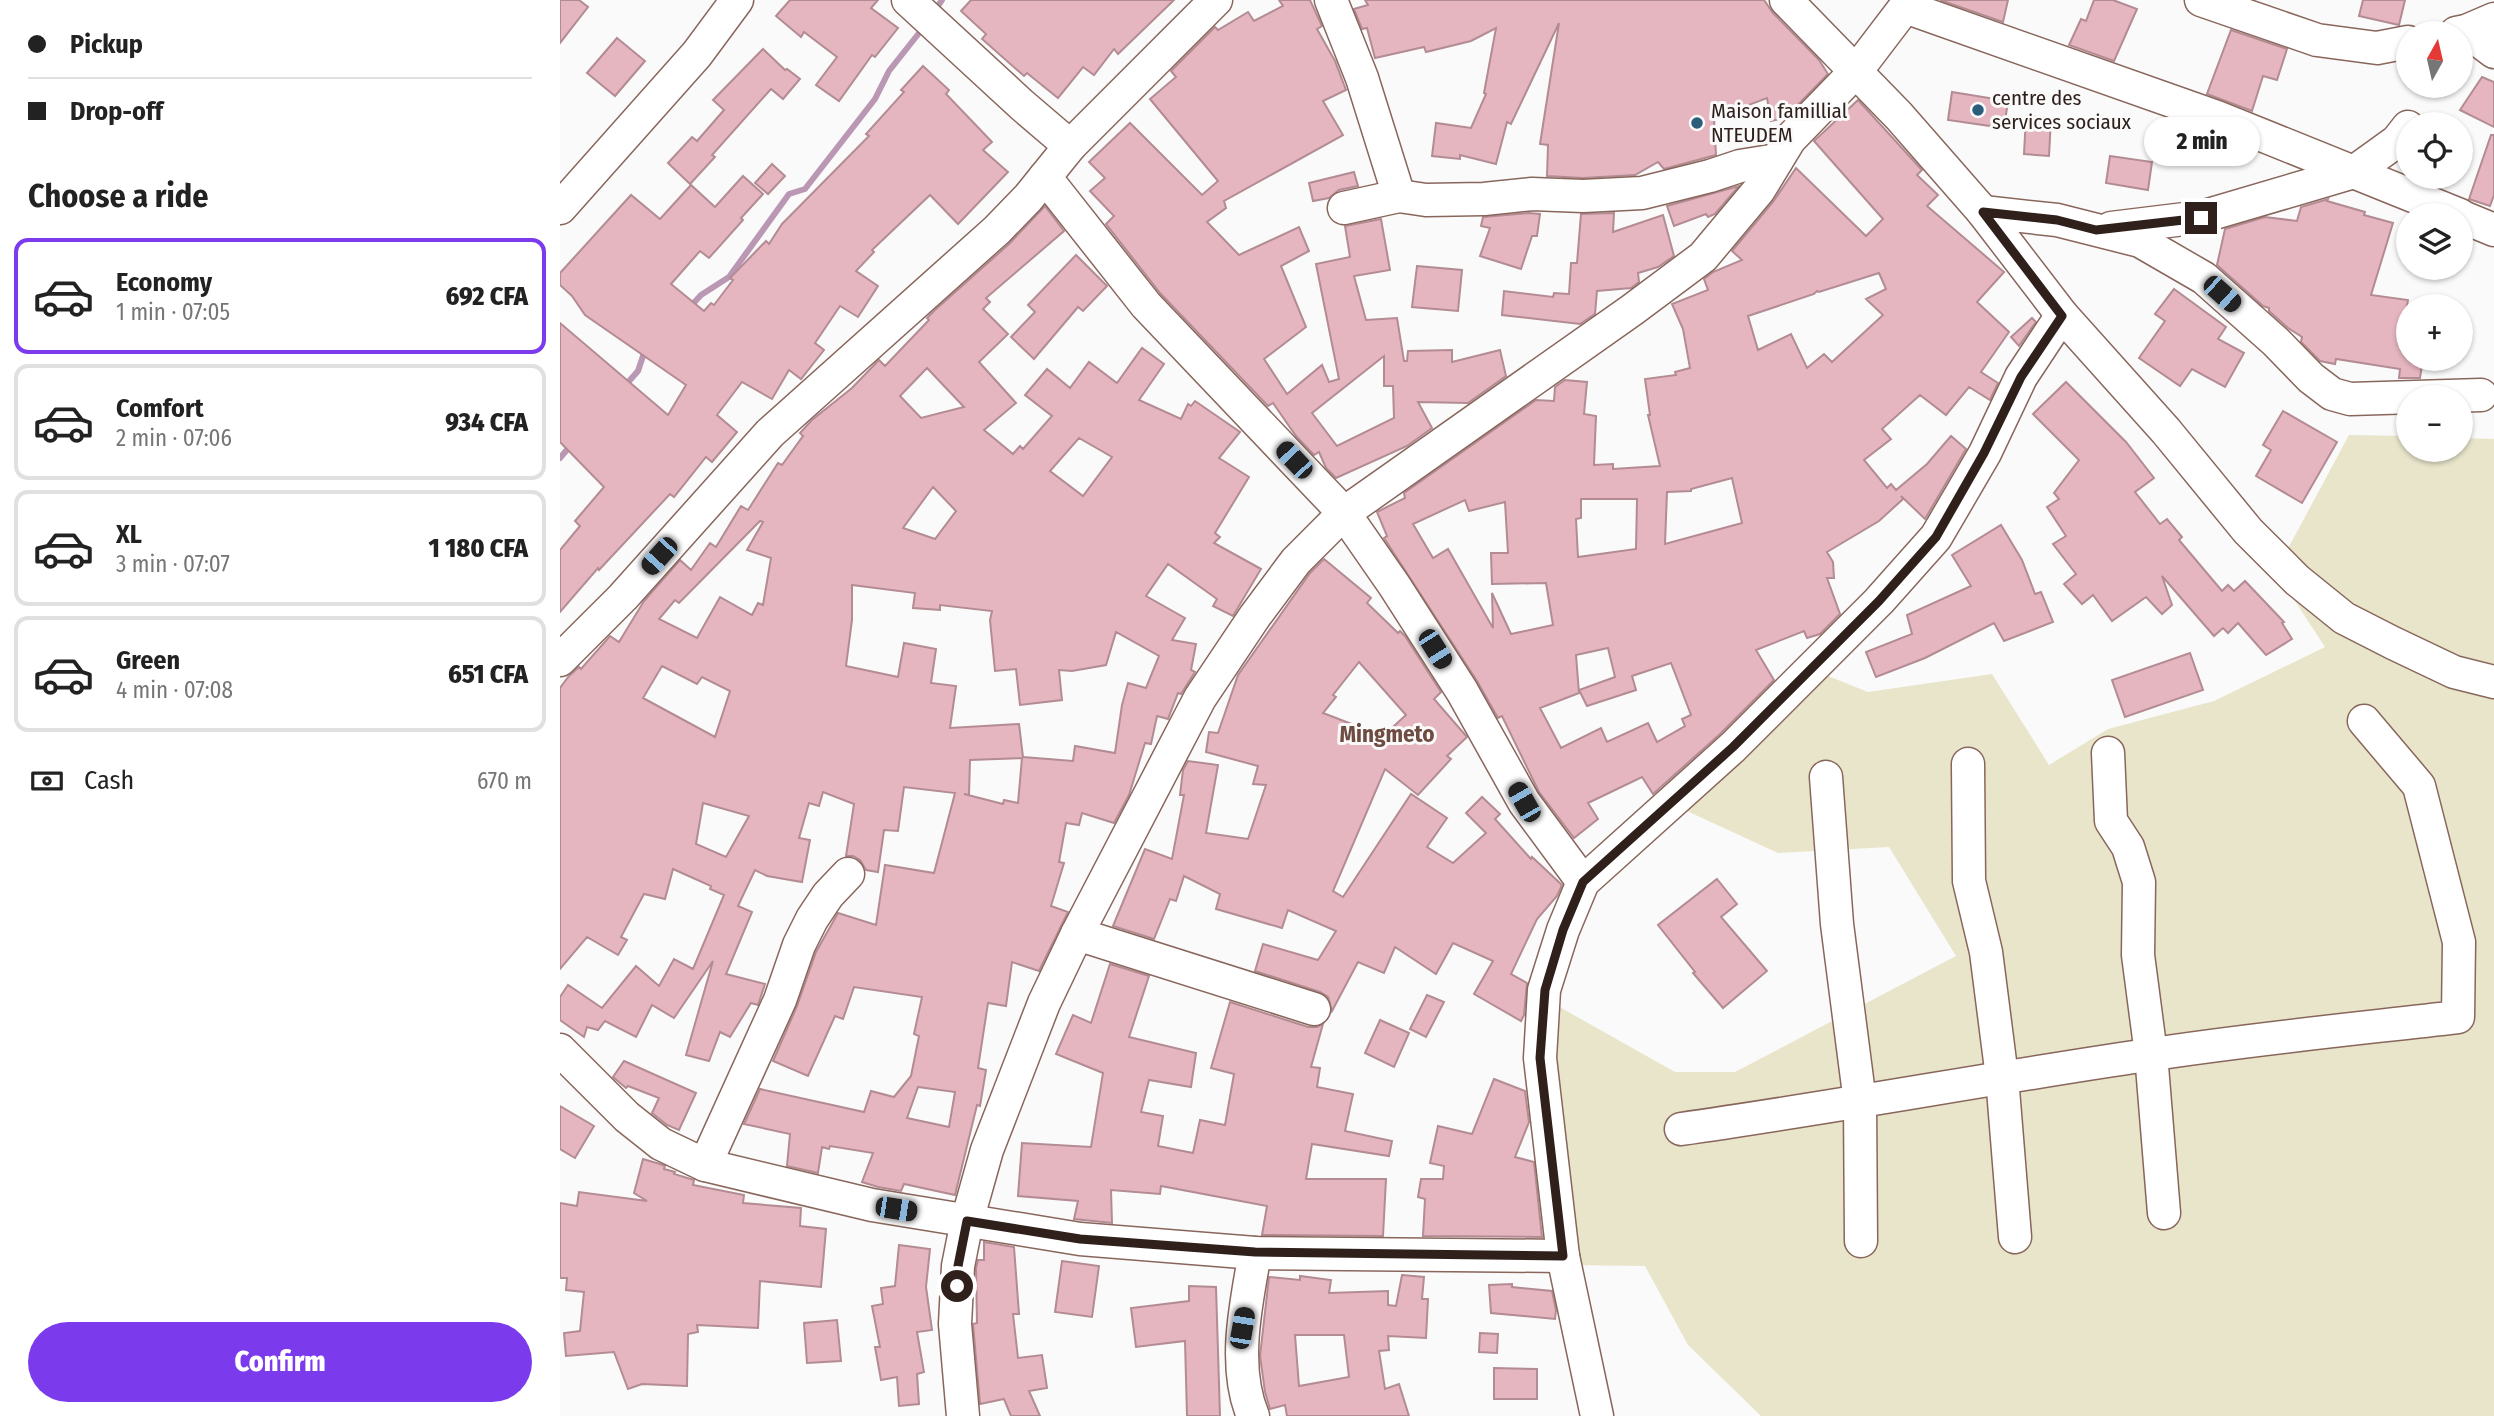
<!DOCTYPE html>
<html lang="en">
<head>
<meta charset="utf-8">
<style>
  :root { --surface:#fff; --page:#f6f6f6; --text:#222; --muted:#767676; --line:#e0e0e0; --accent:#7c3aed }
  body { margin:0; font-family:"Fira Sans Condensed",sans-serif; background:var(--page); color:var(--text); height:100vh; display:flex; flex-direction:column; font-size:26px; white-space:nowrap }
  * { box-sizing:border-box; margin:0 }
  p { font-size:23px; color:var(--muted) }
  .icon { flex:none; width:38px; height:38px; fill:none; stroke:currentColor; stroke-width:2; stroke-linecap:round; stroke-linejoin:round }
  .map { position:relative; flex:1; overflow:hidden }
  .side { display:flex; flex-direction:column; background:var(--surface); width:560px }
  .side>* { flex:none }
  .guide { display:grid; align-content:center; height:154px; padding:0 28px; background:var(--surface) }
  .needle { width:46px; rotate:8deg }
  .tools { position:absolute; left:1836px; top:21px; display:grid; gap:14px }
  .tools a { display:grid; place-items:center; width:77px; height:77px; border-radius:50%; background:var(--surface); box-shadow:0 2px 5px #0004; font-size:35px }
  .end { position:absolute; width:32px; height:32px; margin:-16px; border:9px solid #2f201c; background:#fff; box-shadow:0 0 0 4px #fff }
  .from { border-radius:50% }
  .bubble { position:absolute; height:49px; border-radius:24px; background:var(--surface); box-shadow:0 2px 5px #0004; font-size:23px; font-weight:800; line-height:49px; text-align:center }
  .car { position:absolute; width:21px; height:42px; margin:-21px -10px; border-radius:9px; box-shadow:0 0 5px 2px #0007; background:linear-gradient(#222 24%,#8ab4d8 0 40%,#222 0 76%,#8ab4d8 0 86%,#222 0) }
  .guide b { display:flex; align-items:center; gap:24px; height:66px; font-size:26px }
  .guide b+b { border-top:2px solid var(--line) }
  .guide i { width:18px; height:18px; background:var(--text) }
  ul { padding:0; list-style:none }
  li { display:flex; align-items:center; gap:21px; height:116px; margin:0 14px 10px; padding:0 14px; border:4px solid var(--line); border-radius:14px }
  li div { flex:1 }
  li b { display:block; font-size:26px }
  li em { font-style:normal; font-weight:800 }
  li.current { border-color:var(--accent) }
  li>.icon { width:63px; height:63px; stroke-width:1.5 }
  h2 { padding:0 28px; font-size:32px; line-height:84px }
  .pay { display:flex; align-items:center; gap:18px; height:77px; padding:0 28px; font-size:26px }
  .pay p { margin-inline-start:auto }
  .button { display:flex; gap:14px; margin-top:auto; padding:14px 28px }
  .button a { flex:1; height:80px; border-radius:42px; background:var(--accent); color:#fff; font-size:28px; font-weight:800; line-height:80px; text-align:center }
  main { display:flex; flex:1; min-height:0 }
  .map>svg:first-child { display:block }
</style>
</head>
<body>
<main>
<section class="side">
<div class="guide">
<b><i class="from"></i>Pickup</b>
<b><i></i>Drop-off</b>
</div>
<h2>Choose a ride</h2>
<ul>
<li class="current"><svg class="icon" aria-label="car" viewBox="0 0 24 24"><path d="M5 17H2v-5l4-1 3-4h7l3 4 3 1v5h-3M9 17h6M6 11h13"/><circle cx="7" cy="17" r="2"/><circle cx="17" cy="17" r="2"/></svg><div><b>Economy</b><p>1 min · 07:05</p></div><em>692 CFA</em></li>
<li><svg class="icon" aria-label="car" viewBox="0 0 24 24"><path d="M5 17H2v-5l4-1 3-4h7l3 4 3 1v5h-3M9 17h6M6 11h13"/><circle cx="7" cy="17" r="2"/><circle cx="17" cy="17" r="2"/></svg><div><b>Comfort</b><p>2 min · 07:06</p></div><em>934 CFA</em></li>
<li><svg class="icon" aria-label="car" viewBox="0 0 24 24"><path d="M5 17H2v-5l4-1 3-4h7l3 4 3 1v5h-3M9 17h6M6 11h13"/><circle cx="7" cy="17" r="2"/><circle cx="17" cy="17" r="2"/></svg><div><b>XL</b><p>3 min · 07:07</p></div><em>1 180 CFA</em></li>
<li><svg class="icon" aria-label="car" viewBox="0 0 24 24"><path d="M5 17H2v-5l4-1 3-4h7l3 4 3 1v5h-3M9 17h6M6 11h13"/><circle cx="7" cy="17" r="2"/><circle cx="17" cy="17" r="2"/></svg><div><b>Green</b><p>4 min · 07:08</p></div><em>651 CFA</em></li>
</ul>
<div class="pay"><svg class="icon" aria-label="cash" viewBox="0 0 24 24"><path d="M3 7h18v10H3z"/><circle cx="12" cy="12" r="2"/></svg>Cash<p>670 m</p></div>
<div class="button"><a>Confirm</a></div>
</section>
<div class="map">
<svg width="1934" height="1416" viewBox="0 0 1934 1416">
  <rect width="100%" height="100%" fill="#fafafa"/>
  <polygon fill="#e8e5cb" points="1789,435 1848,436 1848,450 1900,450 1901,438 1934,439 1934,1416 1201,1416 1128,1345 1085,1266 1007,1265 987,1000 1115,1072 1175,1072 1396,956 1329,847 1218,853 1116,806 1258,672 1308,692 1432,674 1489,765 1548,729 1654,701 1765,647 1725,586 1725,554"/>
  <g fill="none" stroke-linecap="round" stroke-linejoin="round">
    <g stroke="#ba97b3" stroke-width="6">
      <polyline points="373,13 382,0"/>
      <polyline points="129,308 141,295 169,277 229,194 245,189 315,99 329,71 363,28"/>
      <polyline points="63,388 78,371 83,356 87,351"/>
      <polyline points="0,458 11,445"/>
    </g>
  </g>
  <g fill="#e6b6c0" stroke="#b38b93" stroke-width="2" fill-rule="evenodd">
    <polygon points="0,0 19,0 28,7 0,43"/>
    <polygon points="230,0 318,0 311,8 338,28 315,57 312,55 279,101 256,85 277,57 244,32 241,37 216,16"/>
    <polygon points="411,0 614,0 558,54 554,49 534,75 523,67 498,98 467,73 464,76 422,39 426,34 401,11"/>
    <path d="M719,0h31l12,26 -5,3 18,32 11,29 -23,11 20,34 -119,66 2,7 -19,14 32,33 60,-28 10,24 -28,15 25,61 -42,32 23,35 35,-29 7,17 10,-3 -23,-115 34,-7 -5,-31 36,-7 9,51 -36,6 12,44 31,-2 7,43h3l1,-10 44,-1v12l48,-12 6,26 -38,27 -50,-1 14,26 -25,18 -71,32 -10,-10 -7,-16 -5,3 -18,-19 -23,-33 -5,3 -108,-113 -54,-69 8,-8 -24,-25 15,-13 -16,-16 41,-39 72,72 16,-14 -68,-82 26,-22 -5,-6 44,-44 3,3 30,-18 6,9 29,-15zM824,356v30h9l1,32 -57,28 -25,-33z"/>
    <polygon points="805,0 1204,0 1213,13 1259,60 1268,74 1225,118 1211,121 1207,98 1154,118 1156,155 1104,169 1098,162 1075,175 1023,178 987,176 988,145 980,144 999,23 951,124 947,122 936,164 900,155 900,159 872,156 876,123 911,128 926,94 924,93 936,28 911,41 866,52 864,47 815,58 807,28 802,29 794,9 808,5"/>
    <polygon points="1380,0 1448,0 1443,22"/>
    <polygon points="1534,0 1553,0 1577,9 1554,61 1509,45 1521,19 1526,21"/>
    <polygon points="1803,0 1845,0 1839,25 1799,16"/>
    <polygon points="1671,30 1727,49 1717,80 1703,76 1692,111 1647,94"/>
    <polygon points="57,38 85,61 55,96 27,73"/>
    <polygon points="203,49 225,70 227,69 240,79 223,99 211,89 152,155 155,157 130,184 108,163 132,137 137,141 164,110 153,100"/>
    <polygon points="363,66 389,90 386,94 432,142 423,150 448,172 398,224 370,195 312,250 314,252 296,271 318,286 298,317 280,306 255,343 264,350 241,379 229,370 212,399 182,382 157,415 177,432 152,462 146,457 114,497 110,494 39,570 38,568 0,612 0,550 20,526 15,521 44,487 0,442 0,323 108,415 126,385 25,315 12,296 0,285 0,273 71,195 100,219 131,185 155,207 183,176 203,194 181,218 183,220 149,258 140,251 111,284 144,311 151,303 154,305 173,280 170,278 206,241 209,244 222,224 309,136 306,134 344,92 341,90"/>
    <polygon points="1922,77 1934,82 1934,127 1900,110"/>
    <polygon points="1392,92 1448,101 1444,128 1388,120"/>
    <path d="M1298,100l64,70 -5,5 21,20 -11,11 77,66 -27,30 32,30 -28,40 17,11 -8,17 -21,-13 -23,28 -26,-20 -38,34 9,10 -27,21 23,28 4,-4 5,6 31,-26 24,-28 15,13 -41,70 -24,-23 2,3 -24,22 -52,31 6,10 1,16h-7l13,36 -20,20 -13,4 -3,-7 -48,19 18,30 -54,54 -67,60 -11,-17 -54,26 10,16 -24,19 -35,-46 -37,-76 -4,2 -21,-37 -93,-143 3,-2 -10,-24 28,-14 -1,-5 132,-93 18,1 1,-14 10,-7 22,2 -3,32 12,2 -2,49 19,-1v5l47,-3 -12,-51h2l-5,-36 31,-4 -1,-3 15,-4 -7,-39 -11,-25 36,-14 -4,-11 9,-7 29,-12 -10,-9 41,-49 23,-34 70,68 17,-17 -69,-78zM1319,273l7,16 -20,10 17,16 -51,47 -8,-8 -17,14 -16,-34 -33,16 -10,-34 66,-22 3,-3 2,1zM1172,478l10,45 -77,21 2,-52 24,-1v-2zM1021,499h56l-1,50 -58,8 -2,-38 5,-1zM905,500l4,11 36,-9 3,51h-17l1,31 54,-1 7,42 -42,9 -19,-41 1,35 -45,-79 -15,9 -20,-34zM1048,648l7,29 -36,13 8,16 49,-16 -4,-14 39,-13 20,52 -9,4 3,7 -28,16 -9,-19 -41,19 -6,-14 -40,20 -21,-40 39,-15 -3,-38z"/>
    <polygon points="1466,116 1491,118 1489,156 1464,154"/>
    <polygon points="1931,135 1934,135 1934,195 1930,206 1909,199"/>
    <polygon points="1550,156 1592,162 1588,190 1546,183"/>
    <polygon points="212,164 225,176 208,194 195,183"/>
    <polygon points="794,172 798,186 779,190 769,198 753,201 749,183"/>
    <polygon points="1179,186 1155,214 1148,217 1146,214 1114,226 1107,206"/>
    <polygon points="1768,199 1767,201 1805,212 1804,215 1833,223 1811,295 1848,300 1844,323 1848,324 1848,359 1863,359 1860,378 1839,378 1840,369 1776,359 1775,364 1760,361 1741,342 1742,337 1728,328 1709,311 1709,308 1703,306 1657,265 1665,229 1705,217 1737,221 1741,207"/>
    <path d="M485,206l19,25 -78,67 4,4 -7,7 25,25 -29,28 37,41 -32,27 29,24 7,-8 3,3 29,-33 -27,-21 22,-26 23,19 19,-26 28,21 25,-35 22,16 -25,36 42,19 7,-15 3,2 4,-5 45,31 -21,26 30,19 -34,56 5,4 -6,6 47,26 -28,47 -20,-10 4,-7 -49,-35 -22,32 39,22 -13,22 24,4 -5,26 4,2 -14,22 -3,-1 -10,26 -11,-3 -6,28 -6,-1 -16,52 -15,28 -32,-10 -3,12 -13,-2 -7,39 5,1 -13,43 17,6 -29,59 -27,-9 -6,44 -18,-3 -10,65 8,2 -6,36 -3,-1 -22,90 -51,-11 -3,7 -23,-4 -16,-5 11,-29 -43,-7 -1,3 -7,-2 -4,26 -31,-7 3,-32 -46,-10 16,-35 104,23 7,-21 23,6 17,-21 8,-40 -5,-2 8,-37 -68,-10 -11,32 -8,-3 -27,60 -35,-15 24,-55 19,-54 22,-39 38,12 9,-60 49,8 21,-80 -51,-6 -6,44 -14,-1 -6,42 -12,-2 -6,-10 -7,-4h-7l8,-52 -31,-12 -4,14 -10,-3 -10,35 11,2 -8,42 -35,-6 -12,-6 -17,36 14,6 -26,62 39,10 -7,21 -7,-2 -21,34 -10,-5 -11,29 -23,-6 27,-94 -39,57 -22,-13 -16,32 -31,-16 -7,9 -11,-3 -3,10 -24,-17v-23l8,-12 34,23 34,-42 23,20 15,-27 19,10 31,-74 -14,-6 1,-3 -38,-17 -8,30 -21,-5 -23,43 6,3 -9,15 -31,-18 -27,32v-281l9,-12 10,-9 2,2 29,-33 9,6 25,-41 36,-41 11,10 19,-27 6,4 25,-41 7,4 30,-47 4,2 21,-29 -3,-3 12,-13 40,-32 27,-28 6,6 44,-46 -2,-2 8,-8 74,-66zM367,368l37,39 -43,11 -21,-22zM519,438l33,19 -29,39 -33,-25zM373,487l23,24 -21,28 -32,-11zM200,521l3,1 -16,28 24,8 -8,47 -5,-2 -6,12 -32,-18 -23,41 -38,-19 16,-19 4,3zM292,585l63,8 -2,15 27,2v-5l52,6 -2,9 5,51 21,-2 4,36 42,-5 -3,-30 13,1 34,-6 10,-33 43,24 -13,32 -18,-5 -6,22 -7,48 -40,-7 -2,15 -50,-4 -4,-33 -69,4 6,-42 -25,-3 5,-34 -32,-6 -6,34 -52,-11 6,-46zM102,666l35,18 5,-7 28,14 -15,46 -72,-39zM462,758l-4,45 -14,-3 -1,4 -39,-10 5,1 1,-35zM143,803l46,13 -23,41 -30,-13zM358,1087l37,5 -6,35 -42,-9z"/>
    <polygon points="969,213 980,214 977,236 972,236 961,269 920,256 930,228 921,226 923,217"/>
    <polygon points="1054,213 1053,232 1103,215 1114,256 1098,267 1078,273 1079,282 1071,288 1037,291 1035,314 1020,324 942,315 944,291 993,297 994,293 1009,294 1011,263 1017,263 1021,214"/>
    <polygon points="516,255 547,286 523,311 518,307 474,359 451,337 475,312 468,305"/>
    <polygon points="857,266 902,270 898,311 852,307"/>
    <polygon points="1614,289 1666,327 1658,339 1684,353 1665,387 1632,369 1620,386 1579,358 1605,321 1595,314"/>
    <polygon points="1472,318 1476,322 1459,346 1451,337"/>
    <polygon points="1506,382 1566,442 1594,478 1575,492 1600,524 1607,519 1622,537 1619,540 1662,591 1668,585 1674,591 1685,581 1724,622 1722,623 1732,639 1706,655 1678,623 1668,633 1663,628 1654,636 1602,576 1612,605 1602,614 1586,597 1552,621 1533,595 1522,604 1504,584 1516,574 1493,544 1506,536 1487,507 1499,499 1494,493 1519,460 1473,414"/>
    <polygon points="1723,411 1777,442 1742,503 1696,476 1711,450 1703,445"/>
    <polygon points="1441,525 1462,560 1475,594 1481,592 1493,622 1444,641 1434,623 1365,658 1316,677 1306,652 1352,634 1347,615 1411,586 1392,555"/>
    <path d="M764,559l47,39 -4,5 31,30 2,-2 5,5 36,56 -7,7 33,38 -20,19 4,3 -33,36 -33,-26 -52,122 10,6 68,-103 36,24 -20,29 26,16 33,-30 -20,-20 16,-16 18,17 -5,5 36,40 1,-2 30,28 -5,11 -20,23 -26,55 16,9 -3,32 -3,6 -47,-27 19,-33 -40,-18 -17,31 -41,-27 -11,26 -26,-11 -26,49 -4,-14 -8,-5 -65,-21 8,-27 55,16 18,-29 -48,-21 -6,18 -66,-19 4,-15 -36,-18 -8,25 -6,-2 -16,40 -41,-13 32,-77 27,10 12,-64h-4l3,-25 5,-9 30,4 -12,68 42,6 18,-54 -13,-1 5,-18 -52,-14 3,-20 9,1 20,-58 72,-102zM799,662l47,53 -23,21 -60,-23 13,-16 -3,-2z"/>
    <polygon points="1630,653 1643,690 1565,717 1552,680"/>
    <polygon points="1157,879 1177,904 1161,917 1207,971 1163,1008 1133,973 1135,972 1098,925"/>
    <polygon points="550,964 589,976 569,1037 636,1053 631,1087 589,1080 581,1112 603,1116 598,1146 633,1153 640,1120 665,1125 674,1074 651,1068 670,1002 748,1027 757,1027 763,1024 751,1067 760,1068 757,1087 793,1094 785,1131 832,1141 829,1156 752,1144 746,1179 826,1179 823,1236 702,1235 707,1206 601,1186 600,1194 551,1190 552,1223 514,1219 518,1201 458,1196 462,1143 531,1147 543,1073 496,1054 513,1015 531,1023"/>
    <polygon points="867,995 884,1002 866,1037 850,1029"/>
    <polygon points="820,1020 849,1033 834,1067 805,1053"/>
    <polygon points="64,1061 136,1093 119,1130 107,1125 92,1113 99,1098 68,1086 66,1088 53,1077"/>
    <polygon points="934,1079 965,1091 969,1122 955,1157 974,1162 982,1237 863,1236 865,1199 858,1197 861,1179 883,1179 884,1166 870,1163 878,1126 912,1134"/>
    <polygon points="0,1106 34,1126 15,1158 0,1149"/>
    <polygon points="83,1159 100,1164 105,1166 104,1169 115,1172 114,1174 134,1180 133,1185 184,1195 183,1203 241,1208 240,1226 266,1229 261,1287 200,1281 198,1328 137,1325 138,1332 128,1334 127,1386 82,1384 68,1389 54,1352 6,1356 4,1333 20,1331 24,1292 6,1290 7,1278 0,1278 0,1203 17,1206 19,1192 87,1201 74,1193"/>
    <polygon points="424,1242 454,1247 459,1314 453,1314 458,1358 482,1355 487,1388 469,1391 480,1416 451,1416 444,1399 420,1404 413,1324 417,1323 416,1268 418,1260 424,1260"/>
    <polygon points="339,1245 370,1249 366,1287 372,1330 357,1332 364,1372 357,1374 359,1404 339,1406 337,1377 321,1380 315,1347 320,1347 312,1306 323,1304 321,1288 335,1286"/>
    <polygon points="502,1261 539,1266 532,1317 495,1312"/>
    <path d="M842,1275l22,2 -2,22h6l-2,39 -38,-2 1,14 -10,1 6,38 14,-5 10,32h-122l-2,-11 -15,4 -5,-17 -5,-36 9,-79 31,3v-4l31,4 -2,13 59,-2v14l8,1zM735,1335h49l5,42 -50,9z"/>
    <polygon points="952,1284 952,1287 992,1291 996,1310 995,1319 931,1313 929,1285"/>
    <polygon points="629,1286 656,1287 660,1416 627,1416 625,1341 576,1347 571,1308 629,1301"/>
    <polygon points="277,1320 281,1361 247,1363 244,1323"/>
    <polygon points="920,1333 938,1334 937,1353 919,1352"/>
    <polygon points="934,1368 977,1369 977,1399 934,1399"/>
  </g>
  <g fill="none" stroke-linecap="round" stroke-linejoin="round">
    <g stroke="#89665b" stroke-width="35">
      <g id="minor">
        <polyline points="348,0 462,105 510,146 656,0"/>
        <polyline points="771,0 802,78 839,196"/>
        <polyline points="1226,0 1339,116 1423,212 1502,315 1606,431 1688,531 1737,580 1784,618 1833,643 1894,672 1934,682"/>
        <polyline points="1641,0 1757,40 1817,48 1848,42"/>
        <polyline points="1345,7 1657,117 1900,215"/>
        <polyline points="1906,31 1934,52"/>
        <polyline points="1896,33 1906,31 1934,19"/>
        <polyline points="485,177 586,305 784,513 834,585 902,691 964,802 1023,882"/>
        <polyline points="0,208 137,54 177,0"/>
        <polyline points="784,208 839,196 866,200 924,199 972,194 1023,196 1082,193 1150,176 1180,166 1217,160"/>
        <polyline points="1423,212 1497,220 1580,241 1644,278 1716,342 1751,378 1772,394 1790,399 1921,395"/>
        <polyline points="1900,216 1934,230"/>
        <polyline points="1551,228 1641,217 1794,172 1837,141 1848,127"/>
        <polyline points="0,660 63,597 210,433 437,230 468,198 510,146"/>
        <polyline points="1548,753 1551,821 1568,847 1579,882 1578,955 1591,1054 1604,1213"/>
        <polyline points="1408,764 1409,881 1426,952 1442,1077 1455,1237"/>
        <polyline points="1266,777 1277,924 1300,1102 1301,1241"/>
        <polyline points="517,934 754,1009"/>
        <polyline points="0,1050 67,1117 101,1144 145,1165 312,1205 520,1239 695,1253 1003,1256"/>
        <path d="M1121,1129c156,-22 310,-51 466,-74 103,-16 207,-26 311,-38l1,-75 -40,-156 -55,-65"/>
        <polyline points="145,1165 220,1000 239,945 252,919 268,895 288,874"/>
        <polyline points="403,1416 395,1324 398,1266 407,1221 427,1150 484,1003 517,934 640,698 695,616 736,561 784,513 1072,310 1143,257 1199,190 1230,139 1297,70 1345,7 1348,0"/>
        <path d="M693,1416c-21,-50 -7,-112 2,-163"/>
        <polyline points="1037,1416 1003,1256 980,1058 984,990 1003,930 1023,882 1173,747 1319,601 1376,537 1425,453 1461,377 1502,315"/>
      </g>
    </g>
    <use href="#minor" stroke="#fff" stroke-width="32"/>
  </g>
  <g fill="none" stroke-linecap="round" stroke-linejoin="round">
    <polyline stroke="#2f201c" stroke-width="9" points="397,1286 398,1266 407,1221 520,1239 695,1252 1003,1256 980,1058 985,990 1003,930 1023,882 1173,747 1319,601 1376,537 1424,453 1461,377 1502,316 1423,212 1497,220 1536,230 1641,218"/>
  </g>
  <g fill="#2b5e7a" stroke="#fafafa" stroke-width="2.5">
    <circle cx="1418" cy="110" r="7"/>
    <circle cx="1137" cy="123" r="7"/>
  </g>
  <g text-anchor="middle" stroke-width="6" stroke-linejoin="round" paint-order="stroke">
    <g font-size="21" fill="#2f201c" stroke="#fafafa" text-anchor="start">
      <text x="1432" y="105">centre des<tspan x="1432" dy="24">services sociaux</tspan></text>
      <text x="1151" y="118">Maison famillial<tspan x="1151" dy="24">NTEUDEM</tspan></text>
    </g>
    <g font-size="23" font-weight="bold" fill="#6e4c42" stroke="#fafafa">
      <text x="827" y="742">Mingmeto</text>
    </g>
  </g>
</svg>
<div class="tools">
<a><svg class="needle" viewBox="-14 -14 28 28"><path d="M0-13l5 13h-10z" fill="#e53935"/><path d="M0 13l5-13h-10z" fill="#767676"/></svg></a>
<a><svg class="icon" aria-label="locate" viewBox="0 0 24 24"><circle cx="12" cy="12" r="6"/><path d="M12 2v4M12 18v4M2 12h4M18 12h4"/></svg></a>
<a><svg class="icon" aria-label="layers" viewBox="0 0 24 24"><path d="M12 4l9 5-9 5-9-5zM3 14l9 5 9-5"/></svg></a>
<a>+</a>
<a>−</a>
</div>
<i class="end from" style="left:397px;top:1286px"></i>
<i class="end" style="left:1641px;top:218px"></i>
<div class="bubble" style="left:1584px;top:117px;width:116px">2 min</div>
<i class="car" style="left:1662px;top:294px;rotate:132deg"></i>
<i class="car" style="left:734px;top:460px;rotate:317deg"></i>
<i class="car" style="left:99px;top:556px;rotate:222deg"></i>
<i class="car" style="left:875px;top:649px;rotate:148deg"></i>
<i class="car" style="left:964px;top:802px;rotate:330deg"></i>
<i class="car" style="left:336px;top:1209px;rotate:99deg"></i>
<i class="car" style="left:682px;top:1328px;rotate:10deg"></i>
</div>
</main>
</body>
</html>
